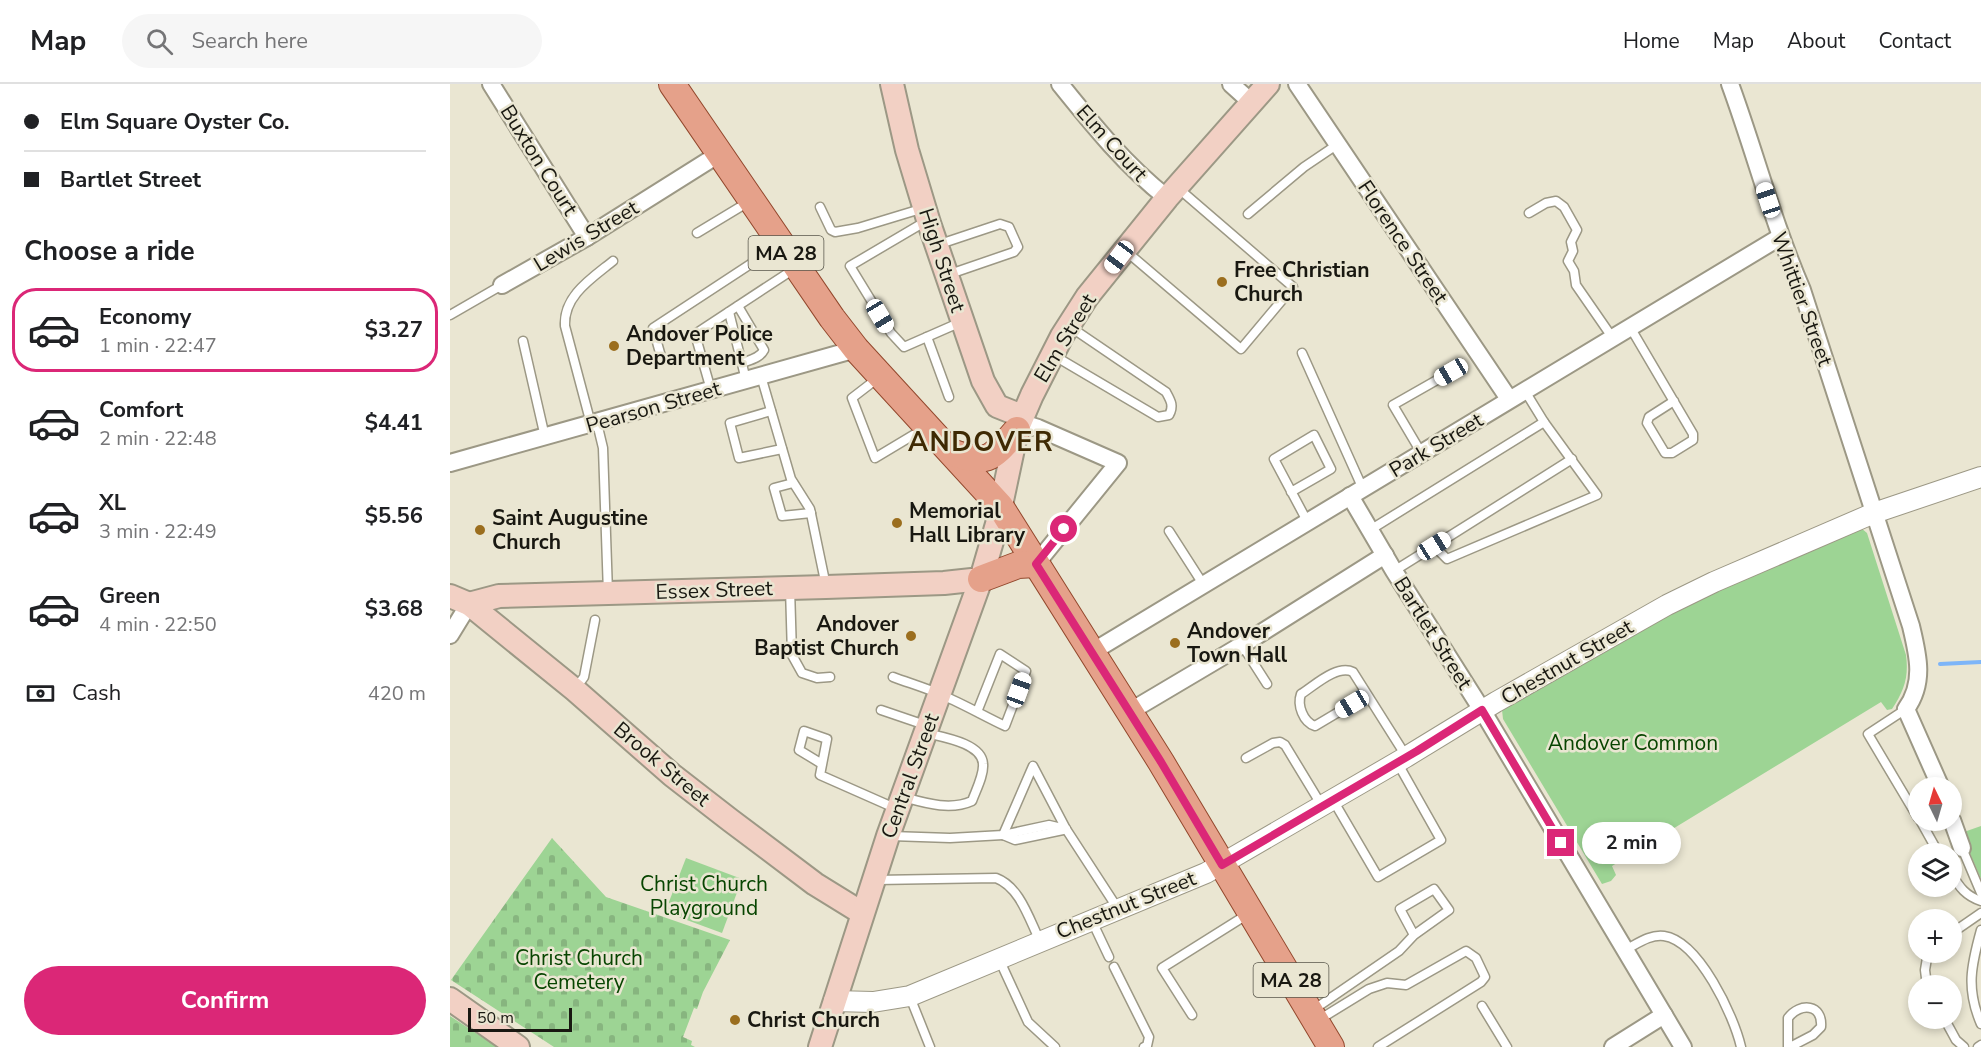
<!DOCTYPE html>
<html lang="en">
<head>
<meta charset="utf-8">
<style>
  :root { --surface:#fff; --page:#f6f6f6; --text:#202124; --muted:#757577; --line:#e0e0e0; --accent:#db2777 }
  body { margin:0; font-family:"Nunito Sans",sans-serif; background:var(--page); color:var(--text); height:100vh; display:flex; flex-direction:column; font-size:22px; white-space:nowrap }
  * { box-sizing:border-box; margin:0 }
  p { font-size:20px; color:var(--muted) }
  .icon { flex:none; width:33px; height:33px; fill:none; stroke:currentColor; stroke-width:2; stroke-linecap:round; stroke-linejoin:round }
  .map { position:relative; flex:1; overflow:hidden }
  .side { display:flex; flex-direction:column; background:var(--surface); width:450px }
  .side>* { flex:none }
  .guide { display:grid; align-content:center; height:132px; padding:0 24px; background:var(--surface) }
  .needle { width:39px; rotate:355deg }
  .tools { position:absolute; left:1458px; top:693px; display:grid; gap:12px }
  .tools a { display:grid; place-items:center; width:54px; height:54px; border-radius:50%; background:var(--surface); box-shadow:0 3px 9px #0003; font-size:30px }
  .scale { position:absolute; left:18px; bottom:15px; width:104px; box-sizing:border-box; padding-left:6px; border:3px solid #191811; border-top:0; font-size:16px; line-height:21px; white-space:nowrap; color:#191811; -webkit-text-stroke:4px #eae6d2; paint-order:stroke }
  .end { position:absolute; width:27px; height:27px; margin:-14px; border:8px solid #db2777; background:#fff; box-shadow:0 0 0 3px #fff }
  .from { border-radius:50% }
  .bubble { position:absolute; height:42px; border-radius:21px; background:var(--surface); box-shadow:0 3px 9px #0003; font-size:20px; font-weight:700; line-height:42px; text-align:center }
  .car { position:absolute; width:18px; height:36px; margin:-18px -9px; border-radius:8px; box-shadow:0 0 4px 2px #0007; background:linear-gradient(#fff 24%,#345 0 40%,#fff 0 76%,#345 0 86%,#fff 0) }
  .guide b { display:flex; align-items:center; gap:21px; height:57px; font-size:22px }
  .guide b+b { border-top:2px solid var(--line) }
  .guide i { width:15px; height:15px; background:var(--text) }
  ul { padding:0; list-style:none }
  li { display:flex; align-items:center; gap:18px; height:84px; margin:0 12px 9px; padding:0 12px; border:3px solid transparent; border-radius:24px }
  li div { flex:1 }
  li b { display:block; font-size:22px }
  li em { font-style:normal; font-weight:700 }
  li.current { border-color:var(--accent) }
  li>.icon { width:54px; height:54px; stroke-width:1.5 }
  h2 { padding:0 24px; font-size:27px; line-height:72px }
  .pay { display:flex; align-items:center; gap:15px; height:66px; padding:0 24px; font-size:22px }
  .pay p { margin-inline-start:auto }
  .action { display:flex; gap:12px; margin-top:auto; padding:12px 24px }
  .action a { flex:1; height:69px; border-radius:36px; background:var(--accent); color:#fff; font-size:24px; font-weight:700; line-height:69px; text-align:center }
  header { display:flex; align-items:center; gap:36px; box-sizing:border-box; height:84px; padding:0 30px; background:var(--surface); border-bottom:2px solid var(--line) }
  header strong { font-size:28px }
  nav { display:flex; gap:33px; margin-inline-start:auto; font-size:21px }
  .search { width:420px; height:54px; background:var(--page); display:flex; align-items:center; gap:15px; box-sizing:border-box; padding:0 21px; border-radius:33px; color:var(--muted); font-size:22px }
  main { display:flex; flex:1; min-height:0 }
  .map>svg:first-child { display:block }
</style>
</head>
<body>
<header>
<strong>Map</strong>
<div class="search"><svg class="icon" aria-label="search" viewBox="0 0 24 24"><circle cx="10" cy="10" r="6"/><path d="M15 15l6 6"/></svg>Search here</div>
<nav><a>Home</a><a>Map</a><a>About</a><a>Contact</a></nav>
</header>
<main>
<section class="side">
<div class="guide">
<b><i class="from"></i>Elm Square Oyster Co.</b>
<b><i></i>Bartlet Street</b>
</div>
<h2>Choose a ride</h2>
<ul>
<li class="current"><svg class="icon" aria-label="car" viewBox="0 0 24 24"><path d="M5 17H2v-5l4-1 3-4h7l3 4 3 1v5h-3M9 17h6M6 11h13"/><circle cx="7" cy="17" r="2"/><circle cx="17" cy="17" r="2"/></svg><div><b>Economy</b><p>1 min · 22:47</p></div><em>$3.27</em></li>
<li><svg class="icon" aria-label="car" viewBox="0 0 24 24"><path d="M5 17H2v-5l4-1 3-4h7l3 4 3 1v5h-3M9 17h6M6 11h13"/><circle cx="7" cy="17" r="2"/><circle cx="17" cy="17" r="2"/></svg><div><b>Comfort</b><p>2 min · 22:48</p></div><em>$4.41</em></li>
<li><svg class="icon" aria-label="car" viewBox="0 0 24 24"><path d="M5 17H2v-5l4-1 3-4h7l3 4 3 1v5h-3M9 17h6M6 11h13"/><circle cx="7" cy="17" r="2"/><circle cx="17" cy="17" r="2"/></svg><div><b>XL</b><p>3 min · 22:49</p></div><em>$5.56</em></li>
<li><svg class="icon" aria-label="car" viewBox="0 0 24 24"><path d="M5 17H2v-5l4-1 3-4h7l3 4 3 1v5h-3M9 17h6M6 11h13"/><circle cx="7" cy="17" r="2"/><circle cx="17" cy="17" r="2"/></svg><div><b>Green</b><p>4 min · 22:50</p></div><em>$3.68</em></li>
</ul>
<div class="pay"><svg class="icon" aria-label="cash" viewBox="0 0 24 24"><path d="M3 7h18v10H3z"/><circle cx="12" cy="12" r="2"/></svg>Cash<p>420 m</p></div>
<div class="action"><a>Confirm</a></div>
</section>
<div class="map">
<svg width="1531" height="963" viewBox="0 0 1531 963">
  <defs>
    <pattern id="cemetery-stones" width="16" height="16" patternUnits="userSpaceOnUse" patternTransform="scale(1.5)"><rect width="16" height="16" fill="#9dd494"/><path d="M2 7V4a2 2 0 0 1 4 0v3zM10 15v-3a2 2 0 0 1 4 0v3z" fill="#87b57f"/></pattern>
  </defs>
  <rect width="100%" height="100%" fill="#eae6d2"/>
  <g fill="url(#cemetery-stones)">
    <polygon points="102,754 156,813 280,856 253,908 247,925 244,924 233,953 242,957 241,961 245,963 104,963 1,896"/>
    <polygon points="0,932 47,963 0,963"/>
  </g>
  <g fill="#9dd494">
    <path d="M1411,444l6,5 39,122c3,22 -2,36 -14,54l-5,1 -6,-8 -269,164 4,9 -5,6 -9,3 -99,-165 -1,-9 173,-98 66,-32z"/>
    <polygon points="1531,742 1531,795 1511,749"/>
    <polygon points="236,774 292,795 272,849 215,828"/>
  </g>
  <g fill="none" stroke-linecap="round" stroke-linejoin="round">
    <polyline stroke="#7db5f8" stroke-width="4" points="1490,580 1531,578"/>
    <g stroke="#9c9885" stroke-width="11">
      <g id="service">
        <polyline points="370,123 381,146 385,148 408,144 474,124"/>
        <polyline points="1079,129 1096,119 1106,117 1114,123 1127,146 1121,158 1123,167 1118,177 1124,187 1126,201 1162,253"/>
        <polyline points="798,130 854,83 888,60"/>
        <polyline points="478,136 400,182 441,249 454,263 511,238"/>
        <polyline points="247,149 300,117"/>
        <polyline points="487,161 550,140 559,143 568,163 564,168 497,191"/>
        <polyline points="677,168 791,265 843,203 728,104"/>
        <path d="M288,222l26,44c-4,8 -14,10 -22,13"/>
        <polyline points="279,228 296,296"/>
        <polyline points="0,231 52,201"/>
        <path d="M1180,243c21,36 42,72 63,107v6l-21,13h-7l-18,-30 2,-6 25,-16"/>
        <polyline points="477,253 499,313"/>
        <polyline points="73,257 95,353"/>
        <polyline points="852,269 913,405"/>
        <path d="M603,271l105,62 11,-2c5,-9 2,-14 -3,-23l-97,-66"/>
        <polyline points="212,276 203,244 328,162"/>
        <polyline points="311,292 341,395 360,425 376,502"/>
        <polyline points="428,294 402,314 425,374 475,344"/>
        <polyline points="261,306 245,250 344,185"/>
        <polyline points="321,327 280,339 289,374 332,365"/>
        <polyline points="147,339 153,364 158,509"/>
        <path d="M141,340l-26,-98c-2,-30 27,-48 48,-65"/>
        <polyline points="972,370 943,321 1001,288"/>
        <polyline points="343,399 324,404 332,432 361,429"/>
        <polyline points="841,408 881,385 864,351 824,375 857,437"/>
        <polyline points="920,446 1094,338"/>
        <polyline points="719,447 753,500"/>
        <polyline points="984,462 1122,375"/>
        <polyline points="944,487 984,462 997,475 1147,411 1094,338 1075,307"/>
        <polyline points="340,504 342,571 352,589 367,594 380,593"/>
        <polyline points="792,561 817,600"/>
        <path d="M443,593c16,6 33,11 49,18 21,9 42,21 63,31l21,-55 -26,-17 -23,58"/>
        <polyline points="125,605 134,593 145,536"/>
        <path d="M917,611l-52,31c-12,-4 -18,-21 -14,-32 13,-8 36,-30 52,-22l53,84"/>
        <polyline points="1456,625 1418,650 1468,734"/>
        <polyline points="431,626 478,642"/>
        <polyline points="796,674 823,659 830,658 835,661 872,722"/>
        <polyline points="372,680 349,666 354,647 377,655 370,691 447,725"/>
        <path d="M453,713c22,6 47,14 69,4 4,-11 12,-26 11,-37 -1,-21 -41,-27 -57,-31"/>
        <polyline points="883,716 928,793 991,756 947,678"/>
        <polyline points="1470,736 1489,770"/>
        <polyline points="553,751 583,682 616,745 668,825"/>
        <polyline points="553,751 565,756 613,746"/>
        <polyline points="441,752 500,754 553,751 599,741 616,745"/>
        <polyline points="1512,764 1531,809"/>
        <path d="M1502,790c7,13 14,22 29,27"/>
        <path d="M426,796l120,-2c24,9 33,41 44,63"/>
        <polyline points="641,835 659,873"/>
        <path d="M1531,846c-10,36 -15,59 0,94"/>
        <polyline points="1502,849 1531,829"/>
        <path d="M1175,866c12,-6 25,-16 39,-14 35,5 70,80 77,111"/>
        <polyline points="549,875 578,938 605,963"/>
        <polyline points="664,883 699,953 697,962 694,963"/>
        <polyline points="1477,902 1475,886 1478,868"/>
        <polyline points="460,913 480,963"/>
        <polyline points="1032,922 1057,963"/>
        <polyline points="863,926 949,867 964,851 999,826 984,805 950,825 964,851"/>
        <polyline points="742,931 712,884 798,830"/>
        <polyline points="1494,934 1506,956 1514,963"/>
        <polyline points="867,937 919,905 937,899 956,901 1016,867 1026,874 1035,893 1031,898 928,963"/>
        <path d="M1338,963v-29c12,-16 35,-14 33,9l-8,8 -23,12"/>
        <polyline points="1528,963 1531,961"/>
      </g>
    </g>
    <g stroke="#9c9885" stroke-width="20">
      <g id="minor">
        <polyline points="41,0 137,153"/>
        <path d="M610,0c33,41 65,81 107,114"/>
        <polyline points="781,0 802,19"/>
        <polyline points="847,0 1059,315"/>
        <path d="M1280,0c25,68 43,139 72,206l109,336c7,29 14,57 -5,83l35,79"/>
        <polyline points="52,201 137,153 269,70"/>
        <polyline points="569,338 588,344 668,379 586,480"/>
        <polyline points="0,379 406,265"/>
        <polyline points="900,412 944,487 1032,626 1233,963"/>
        <polyline points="0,551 19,520"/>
        <polyline points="642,568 1330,153"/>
        <polyline points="679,628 792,561 935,471"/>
        <polyline points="1502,736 1512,764"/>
        <polyline points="1163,963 1214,931"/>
      </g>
    </g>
    <g stroke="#9c9885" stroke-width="22">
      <polyline id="tertiary" points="384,917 423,918 460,912 756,789 956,673 1046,618 1217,521 1264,498 1424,429 1531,393"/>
    </g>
    <g stroke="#9c9885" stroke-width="26">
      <g id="secondary">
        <polyline points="442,0 457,66 479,139 533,297 547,322 572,332"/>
        <polyline points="0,512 19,520 125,606 222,691 280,736 365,800 412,829"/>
        <polyline points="19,520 49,512 376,503 494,499 531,495"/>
        <polyline points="0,915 68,963"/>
        <polyline points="370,963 438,752 531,495 547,440 567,346 582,311 612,252 637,213 717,114 818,0"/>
      </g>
    </g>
    <g stroke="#93482d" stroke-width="28">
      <g id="primary">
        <polyline points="222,0 382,234 406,265 550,422 711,678 881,963"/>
        <path d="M501,368c38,14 41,6 66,-22"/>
        <polyline points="531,495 568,481 586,480"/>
      </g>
    </g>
    <use href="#service" stroke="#fff" stroke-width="8"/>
    <use href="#minor" stroke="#fff" stroke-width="16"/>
    <use href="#tertiary" stroke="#fff" stroke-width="20"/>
    <use href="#secondary" stroke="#f2d0c4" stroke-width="22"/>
    <use href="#primary" stroke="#e5a18a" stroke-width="26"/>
  </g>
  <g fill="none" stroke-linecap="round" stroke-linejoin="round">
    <polyline stroke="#db2777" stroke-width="8" points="614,445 586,480 711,678 772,781 967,667 1032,626 1111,759"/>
  </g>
  <g fill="#9b6e1e" stroke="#eae6d2" stroke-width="2">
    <circle cx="772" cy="198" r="6"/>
    <circle cx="164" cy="262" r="6"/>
    <circle cx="447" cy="439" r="6"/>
    <circle cx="30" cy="446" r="6"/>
    <circle cx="461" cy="552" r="6"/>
    <circle cx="725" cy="559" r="6"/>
    <circle cx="285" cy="936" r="6"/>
  </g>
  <g text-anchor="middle" stroke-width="5" stroke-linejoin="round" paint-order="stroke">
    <g fill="#eae6d2" stroke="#58564b" stroke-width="1.5">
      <rect x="298.5" y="152" width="75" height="34" rx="4.5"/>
      <rect x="803.5" y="879" width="75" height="34" rx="4.5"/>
    </g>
    <g font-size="20" font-weight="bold" fill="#191811">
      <text x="336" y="176">MA 28</text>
      <text x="841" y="903">MA 28</text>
    </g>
    <g font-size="21" fill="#191811" stroke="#eae6d2">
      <text transform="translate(662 59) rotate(48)" y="7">Elm Court</text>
      <text transform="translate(89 76) rotate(58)" y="7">Buxton Court</text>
      <text transform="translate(136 152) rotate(-31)" y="7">Lewis Street</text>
      <text transform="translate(953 158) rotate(56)" y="7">Florence Street</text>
      <text transform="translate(492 176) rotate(72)" y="7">High Street</text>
      <text transform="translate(1352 215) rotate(70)" y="7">Whittier Street</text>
      <text transform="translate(615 254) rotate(-59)" y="7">Elm Street</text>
      <text transform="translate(203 323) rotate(-16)" y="7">Pearson Street</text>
      <text transform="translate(986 361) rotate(-31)" y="7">Park Street</text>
      <text transform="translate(264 506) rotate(-2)" y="7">Essex Street</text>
      <text transform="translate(983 549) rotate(58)" y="7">Bartlet Street</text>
      <text transform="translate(1117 578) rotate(-30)" y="7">Chestnut Street</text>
      <text transform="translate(212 680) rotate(40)" y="7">Brook Street</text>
      <text transform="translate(460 692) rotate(-70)" y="7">Central Street</text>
      <text transform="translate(676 821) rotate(-22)" y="7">Chestnut Street</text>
    </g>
    <g font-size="21" font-weight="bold" fill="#191811" stroke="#eae6d2" text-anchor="start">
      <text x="784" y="193">Free Christian<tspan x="784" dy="24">Church</tspan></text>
      <text x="176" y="257">Andover Police<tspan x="176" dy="24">Department</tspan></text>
      <text x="459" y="434">Memorial<tspan x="459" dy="24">Hall Library</tspan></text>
      <text x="42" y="441">Saint Augustine<tspan x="42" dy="24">Church</tspan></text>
      <text x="449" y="547" text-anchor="end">Andover<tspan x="449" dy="24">Baptist Church</tspan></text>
      <text x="737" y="554">Andover<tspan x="737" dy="24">Town Hall</tspan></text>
      <text x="297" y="943">Christ Church</text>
    </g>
    <g font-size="21" fill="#074500" stroke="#eae6d2">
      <text x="1183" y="666">Andover Common</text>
      <text x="254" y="807">Christ Church<tspan x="254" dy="24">Playground</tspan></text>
      <text x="129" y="881">Christ Church<tspan x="129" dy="24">Cemetery</tspan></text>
    </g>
    <g font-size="27" font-weight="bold" letter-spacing="1.5" fill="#3e2903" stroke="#eae6d2">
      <text x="531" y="367">ANDOVER</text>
    </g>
  </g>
</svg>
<div class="tools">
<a><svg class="needle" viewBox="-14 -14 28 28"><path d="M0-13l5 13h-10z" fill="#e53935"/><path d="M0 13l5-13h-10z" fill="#757577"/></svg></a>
<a><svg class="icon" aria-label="layers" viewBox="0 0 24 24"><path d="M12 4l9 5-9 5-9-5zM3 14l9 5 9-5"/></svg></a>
<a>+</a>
<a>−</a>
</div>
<div class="scale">50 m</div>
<i class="end from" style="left:614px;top:445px"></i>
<i class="end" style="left:1111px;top:759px"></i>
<div class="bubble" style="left:1132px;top:738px;width:99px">2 min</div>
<i class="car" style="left:1318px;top:116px;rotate:342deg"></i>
<i class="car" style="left:669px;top:173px;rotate:217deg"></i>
<i class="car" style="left:430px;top:232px;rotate:149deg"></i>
<i class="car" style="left:1001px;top:288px;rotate:240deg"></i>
<i class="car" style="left:984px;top:462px;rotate:58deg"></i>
<i class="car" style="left:569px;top:606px;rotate:20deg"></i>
<i class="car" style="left:902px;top:620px;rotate:239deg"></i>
</div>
</main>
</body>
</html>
